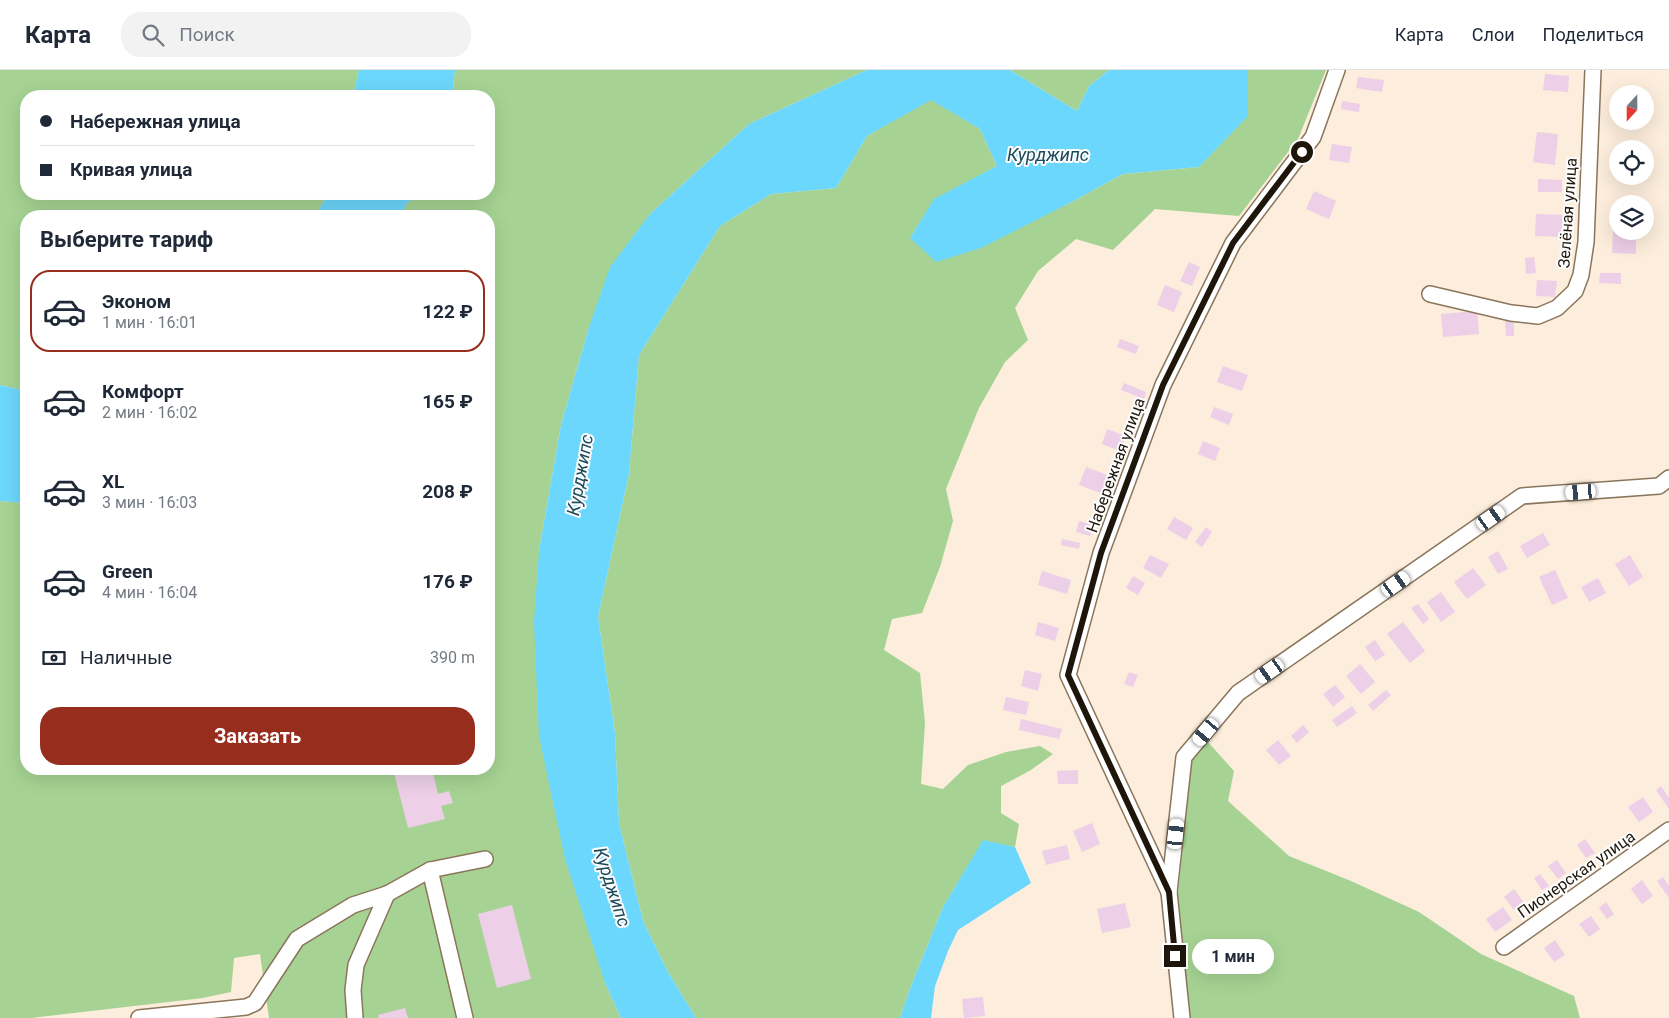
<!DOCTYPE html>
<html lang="ru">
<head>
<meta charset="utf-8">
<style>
  :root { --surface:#fff; --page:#f2f2f3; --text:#1f2937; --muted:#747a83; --line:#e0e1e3; --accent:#962d1d }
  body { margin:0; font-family:Roboto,sans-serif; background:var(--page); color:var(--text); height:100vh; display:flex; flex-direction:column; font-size:19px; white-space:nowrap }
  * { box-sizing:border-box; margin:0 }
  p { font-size:16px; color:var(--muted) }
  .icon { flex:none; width:28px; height:28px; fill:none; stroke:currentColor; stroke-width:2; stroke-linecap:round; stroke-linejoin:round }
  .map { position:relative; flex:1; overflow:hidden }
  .panel { position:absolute; left:20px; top:140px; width:475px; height:565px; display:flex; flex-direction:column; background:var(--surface); border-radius:20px; box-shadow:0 5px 20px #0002 }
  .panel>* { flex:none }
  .banner { position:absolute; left:20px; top:20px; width:475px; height:110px; border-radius:20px; box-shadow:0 5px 20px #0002; display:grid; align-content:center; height:110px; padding:0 20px; background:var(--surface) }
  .needle { width:32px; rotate:201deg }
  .tools { position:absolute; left:1609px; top:15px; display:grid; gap:10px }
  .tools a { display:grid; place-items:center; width:45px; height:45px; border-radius:50%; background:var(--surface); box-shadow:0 5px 20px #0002; font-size:25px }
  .end { position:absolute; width:22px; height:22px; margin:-11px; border:6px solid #1e160b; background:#fff; box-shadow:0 0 0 2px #fff }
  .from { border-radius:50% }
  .bubble { position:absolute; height:35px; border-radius:18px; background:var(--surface); box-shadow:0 5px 20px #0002; font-size:16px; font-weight:700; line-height:35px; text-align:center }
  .car { position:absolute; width:15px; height:30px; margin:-15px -8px; border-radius:6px; box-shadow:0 0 4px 1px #0007; background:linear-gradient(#fff 24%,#345 0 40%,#fff 0 76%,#345 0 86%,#fff 0) }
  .banner b { display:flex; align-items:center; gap:18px; height:48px; font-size:19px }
  .banner b+b { border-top:1px solid var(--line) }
  .banner i { width:12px; height:12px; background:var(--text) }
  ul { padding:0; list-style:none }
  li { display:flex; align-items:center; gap:15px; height:82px; margin:0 10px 8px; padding:0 10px; border:2px solid transparent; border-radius:20px }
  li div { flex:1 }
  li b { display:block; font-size:19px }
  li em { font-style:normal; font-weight:700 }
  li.selected { border-color:var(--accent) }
  li>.icon { width:45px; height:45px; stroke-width:1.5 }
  h2 { padding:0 20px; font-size:22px; line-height:60px }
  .pay { display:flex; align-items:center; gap:12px; height:55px; padding:0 20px; font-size:19px }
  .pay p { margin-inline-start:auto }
  .cta { display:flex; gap:10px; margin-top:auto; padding:10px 20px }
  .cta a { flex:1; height:58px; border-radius:20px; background:var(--accent); color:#fff; font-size:20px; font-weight:700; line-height:58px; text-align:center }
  header { display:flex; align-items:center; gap:30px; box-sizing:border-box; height:70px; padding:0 25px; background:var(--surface); border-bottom:1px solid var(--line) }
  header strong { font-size:24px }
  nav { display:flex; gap:28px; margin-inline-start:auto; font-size:18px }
  .search { width:350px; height:45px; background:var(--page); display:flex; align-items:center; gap:12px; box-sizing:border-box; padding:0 18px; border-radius:20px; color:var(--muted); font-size:19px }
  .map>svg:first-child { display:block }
</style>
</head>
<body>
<header>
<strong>Карта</strong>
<div class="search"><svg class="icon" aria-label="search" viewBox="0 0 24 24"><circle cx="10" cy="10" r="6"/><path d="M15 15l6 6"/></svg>Поиск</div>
<nav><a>Карта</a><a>Слои</a><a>Поделиться</a></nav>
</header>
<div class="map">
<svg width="1669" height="948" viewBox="0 0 1669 948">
  <rect width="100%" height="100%" fill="#fceddc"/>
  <g fill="#a6d393">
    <polygon points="0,0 359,0 353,26 26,26 26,124 328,124 315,146 26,146 26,321 0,315"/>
    <polygon points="455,0 867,0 749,54 650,144 589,257 561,355 539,481 605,913 621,948 269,948 260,884 234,888 231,922 203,928 31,948 0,948 0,431 26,433 26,699 489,699 489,146 401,146 407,133 423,124 489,124 489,26 452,26"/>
    <polygon points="1010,0 1109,0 1089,16 1077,41"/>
    <polygon points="1248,0 1326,0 1298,69 1239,146 1155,139 1113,180 1076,169 1038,201 1015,238 1028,270 1005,292 979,338 946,419 953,451 940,497 922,543 892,549 884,580 920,603 925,653 921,714 943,719 968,695 1006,682 1040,676 1053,684 1031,700 1001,716 1001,743 1019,754 1015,777 983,771 943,837 911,916 900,948 696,948 668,902 643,851 619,753 615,663 598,547 629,404 639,285 720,156 771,124 836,118 867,66 931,29 980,59 997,96 934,130 910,168 1066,135 1123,104 1199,97 1247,46"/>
    <polygon points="1207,671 1234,701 1228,731 1289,786 1351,811 1419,842 1481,884 1574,926 1580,948 1190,948 1180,865 1178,824 1192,690"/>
  </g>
  <g fill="#6cd7fc">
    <polygon points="359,0 455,0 452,26 353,26"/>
    <polygon points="867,0 1010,0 1077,41 1089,16 1109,0 1248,0 1248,46 1199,97 1123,104 1066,135 981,178 936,192 910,168 934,129 997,96 980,59 931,30 867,66 836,118 771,124 720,156 639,285 629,404 598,547 615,663 619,753 643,851 668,902 696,948 621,948 605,913 565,789 539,666 534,552 539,481 561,355 589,257 610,197 650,144 749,54"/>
    <polygon points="328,124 423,124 407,133 401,146 315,146"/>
    <polygon points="0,315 26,321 26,433 0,431"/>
    <polygon points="983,770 1015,777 1031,813 958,860 948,881 935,916 931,948 900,948 911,916 943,837"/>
  </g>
  <g fill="#edcfe7">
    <polygon points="1545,4 1569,6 1568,22 1543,20"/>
    <polygon points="1358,7 1384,10 1382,22 1356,18"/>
    <polygon points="1342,31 1360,34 1359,42 1341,39"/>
    <polygon points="1537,62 1558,64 1555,95 1533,92"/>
    <polygon points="1332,74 1352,77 1349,93 1329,90"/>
    <polygon points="1538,109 1562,110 1562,122 1538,122"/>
    <polygon points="1314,121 1336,131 1329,149 1306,139"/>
    <polygon points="1619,128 1642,130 1642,134 1619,134"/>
    <polygon points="1536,144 1563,145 1562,167 1535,166"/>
    <polygon points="1613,160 1636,161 1636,184 1612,183"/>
    <polygon points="1534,187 1536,203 1526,204 1525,188"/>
    <polygon points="1189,192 1200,197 1192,216 1180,211"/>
    <polygon points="1600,203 1621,203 1621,214 1599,213"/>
    <polygon points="1537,210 1557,211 1555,227 1536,226"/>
    <polygon points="1165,215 1182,222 1174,242 1157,235"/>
    <polygon points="1477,241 1479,264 1443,267 1441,244"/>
    <polygon points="1505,250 1514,250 1514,266 1506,266"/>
    <polygon points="1120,269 1139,276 1136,284 1117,277"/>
    <polygon points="1223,296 1248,305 1242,321 1217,312"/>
    <polygon points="1124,313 1146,322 1144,329 1121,320"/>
    <polygon points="1214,337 1233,344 1229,355 1210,347"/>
    <polygon points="1107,359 1126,366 1120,381 1102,374"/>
    <polygon points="1203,371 1220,378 1215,391 1198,384"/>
    <polygon points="1086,397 1110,406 1103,424 1079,415"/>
    <polygon points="1174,447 1193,458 1186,470 1167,459"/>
    <polygon points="1079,451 1093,455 1090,466 1076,462"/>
    <polygon points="1206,457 1212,462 1202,477 1195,472"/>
    <polygon points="1543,463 1550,475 1527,488 1520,476"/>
    <polygon points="1062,469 1080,473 1079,479 1061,475"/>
    <polygon points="1498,481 1508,499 1498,504 1488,487"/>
    <polygon points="1150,485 1169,494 1161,508 1143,498"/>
    <polygon points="1630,485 1643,507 1629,516 1615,494"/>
    <polygon points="1473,498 1486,515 1467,529 1454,512"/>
    <polygon points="1555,500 1568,528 1552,535 1539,507"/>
    <polygon points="1042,501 1071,510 1067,524 1038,515"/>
    <polygon points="1133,506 1145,513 1138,525 1126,518"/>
    <polygon points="1598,508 1606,523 1589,532 1581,517"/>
    <polygon points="1441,522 1455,542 1441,552 1427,532"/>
    <polygon points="1418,534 1429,549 1423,554 1411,538"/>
    <polygon points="1038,552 1059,558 1055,571 1035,565"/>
    <polygon points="1403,552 1425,581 1410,593 1387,564"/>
    <polygon points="1375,570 1385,585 1375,591 1365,577"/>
    <polygon points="1360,594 1375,612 1361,624 1346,606"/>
    <polygon points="1025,600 1042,604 1038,621 1021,616"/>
    <polygon points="1129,602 1138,605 1133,617 1124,614"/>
    <polygon points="1335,615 1345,627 1333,637 1323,624"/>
    <polygon points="1386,620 1391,625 1373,641 1368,635"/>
    <polygon points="1006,627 1029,632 1026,645 1003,640"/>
    <polygon points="1352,636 1357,643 1337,657 1332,650"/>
    <polygon points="1021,649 1062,659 1059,669 1019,660"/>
    <polygon points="1303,655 1309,662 1297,673 1291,666"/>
    <polygon points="1278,670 1291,686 1279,695 1266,680"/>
    <polygon points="393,699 422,699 422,700 432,699 438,724 449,721 453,733 441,736 445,749 408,758"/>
    <polygon points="1078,700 1078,714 1058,714 1057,701"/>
    <polygon points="1661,716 1669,728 1669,739 1656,720"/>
    <polygon points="1643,727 1653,742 1639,752 1628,737"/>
    <polygon points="1092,753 1100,774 1082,782 1073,761"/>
    <polygon points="1585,769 1595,783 1586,788 1577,775"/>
    <polygon points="1067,775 1070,789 1046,795 1042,781"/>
    <polygon points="1557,790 1566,803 1558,809 1548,796"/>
    <polygon points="1540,804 1549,816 1542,820 1534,808"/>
    <polygon points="1663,807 1669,816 1669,828 1657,811"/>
    <polygon points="1642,810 1653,826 1642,834 1631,819"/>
    <polygon points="1514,819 1524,833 1514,840 1504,827"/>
    <polygon points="1606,832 1614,844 1607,849 1599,838"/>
    <polygon points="1125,833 1131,857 1102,863 1097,839"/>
    <polygon points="512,835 531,909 497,918 478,844"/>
    <polygon points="1503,837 1512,850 1495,862 1486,849"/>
    <polygon points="1591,846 1600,859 1589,867 1579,854"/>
    <polygon points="1555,870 1565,885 1554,892 1544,878"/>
    <polygon points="983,927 985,946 964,948 962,929"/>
    <polygon points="405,938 408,948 379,948 378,945"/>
  </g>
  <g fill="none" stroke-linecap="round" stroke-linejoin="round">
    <g stroke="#8b755b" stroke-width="18">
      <g id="minor">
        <polyline points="1430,224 1511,243 1538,246 1557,238 1575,221 1581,205 1586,172 1593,0"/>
        <polyline points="430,800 465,948"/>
        <polyline points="1169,822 1068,605 1101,483 1163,315 1233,173 1313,67 1337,0"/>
        <polyline points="1504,877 1669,760"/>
        <polyline points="139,948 246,937 255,933 297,869 353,835 387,824 430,800 485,789"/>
        <polyline points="355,948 353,920 356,895 387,824"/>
        <polyline points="1182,948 1169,822 1184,687 1238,623 1522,426 1659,416 1669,408"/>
      </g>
    </g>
    <use href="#minor" stroke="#fff" stroke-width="15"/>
  </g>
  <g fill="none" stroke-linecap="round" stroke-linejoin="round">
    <polyline stroke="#1e160b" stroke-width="6" points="1175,886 1169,822 1068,605 1101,483 1163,315 1233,173 1302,82"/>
  </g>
  <g text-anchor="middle" stroke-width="4" stroke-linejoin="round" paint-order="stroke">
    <g font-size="16" fill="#1e160b" stroke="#fdfdfd">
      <text transform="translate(1567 143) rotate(-86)" y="6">Зелёная улица</text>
      <text transform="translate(1115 395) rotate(-70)" y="6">Набережная улица</text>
      <text transform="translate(1576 804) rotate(-35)" y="6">Пионерская улица</text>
    </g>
    <g font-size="18" font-style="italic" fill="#1b4a59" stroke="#fdfdfd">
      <text x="1048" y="91">Курджипс</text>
      <text transform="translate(580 405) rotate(-80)" y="6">Курджипс</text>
      <text transform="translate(612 817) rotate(72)" y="6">Курджипс</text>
    </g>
  </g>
</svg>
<div class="tools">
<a><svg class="needle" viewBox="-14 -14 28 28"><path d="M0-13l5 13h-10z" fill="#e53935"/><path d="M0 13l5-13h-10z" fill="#747a83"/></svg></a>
<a><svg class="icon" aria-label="locate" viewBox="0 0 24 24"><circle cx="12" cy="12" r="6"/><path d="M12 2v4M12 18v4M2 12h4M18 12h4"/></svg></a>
<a><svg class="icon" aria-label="layers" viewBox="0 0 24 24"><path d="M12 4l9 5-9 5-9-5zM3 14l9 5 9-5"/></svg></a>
</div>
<i class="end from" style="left:1302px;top:82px"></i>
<i class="end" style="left:1175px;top:886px"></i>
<div class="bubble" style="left:1192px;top:869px;width:82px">1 мин</div>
<i class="car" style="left:1581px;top:422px;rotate:266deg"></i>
<i class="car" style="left:1491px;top:448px;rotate:55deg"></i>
<i class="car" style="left:1396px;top:514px;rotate:55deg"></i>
<i class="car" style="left:1270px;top:601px;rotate:235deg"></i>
<i class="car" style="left:1206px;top:662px;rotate:220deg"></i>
<i class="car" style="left:1176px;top:764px;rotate:6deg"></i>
<div class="banner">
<b><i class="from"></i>Набережная улица</b>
<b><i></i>Кривая улица</b>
</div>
<section class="panel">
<h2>Выберите тариф</h2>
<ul>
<li class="selected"><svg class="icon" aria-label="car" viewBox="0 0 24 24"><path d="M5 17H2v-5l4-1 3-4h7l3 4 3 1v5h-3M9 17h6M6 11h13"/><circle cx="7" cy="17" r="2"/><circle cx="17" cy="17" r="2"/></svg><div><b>Эконом</b><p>1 мин · 16:01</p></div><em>122 ₽</em></li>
<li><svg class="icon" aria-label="car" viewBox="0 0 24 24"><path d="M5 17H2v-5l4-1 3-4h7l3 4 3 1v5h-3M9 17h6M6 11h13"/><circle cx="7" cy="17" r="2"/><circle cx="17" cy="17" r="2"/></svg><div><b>Комфорт</b><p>2 мин · 16:02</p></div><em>165 ₽</em></li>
<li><svg class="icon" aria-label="car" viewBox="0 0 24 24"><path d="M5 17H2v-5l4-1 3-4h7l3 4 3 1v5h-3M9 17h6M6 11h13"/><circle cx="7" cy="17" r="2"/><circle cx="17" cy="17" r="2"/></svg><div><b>XL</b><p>3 мин · 16:03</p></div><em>208 ₽</em></li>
<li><svg class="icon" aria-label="car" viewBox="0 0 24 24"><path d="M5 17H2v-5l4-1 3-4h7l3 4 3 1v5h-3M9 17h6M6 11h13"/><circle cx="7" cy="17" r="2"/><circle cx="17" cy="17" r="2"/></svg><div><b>Green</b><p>4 мин · 16:04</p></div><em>176 ₽</em></li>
</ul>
<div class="pay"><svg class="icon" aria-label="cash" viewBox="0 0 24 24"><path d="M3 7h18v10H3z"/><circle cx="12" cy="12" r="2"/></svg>Наличные<p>390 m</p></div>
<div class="cta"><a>Заказать</a></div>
</section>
</div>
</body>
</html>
